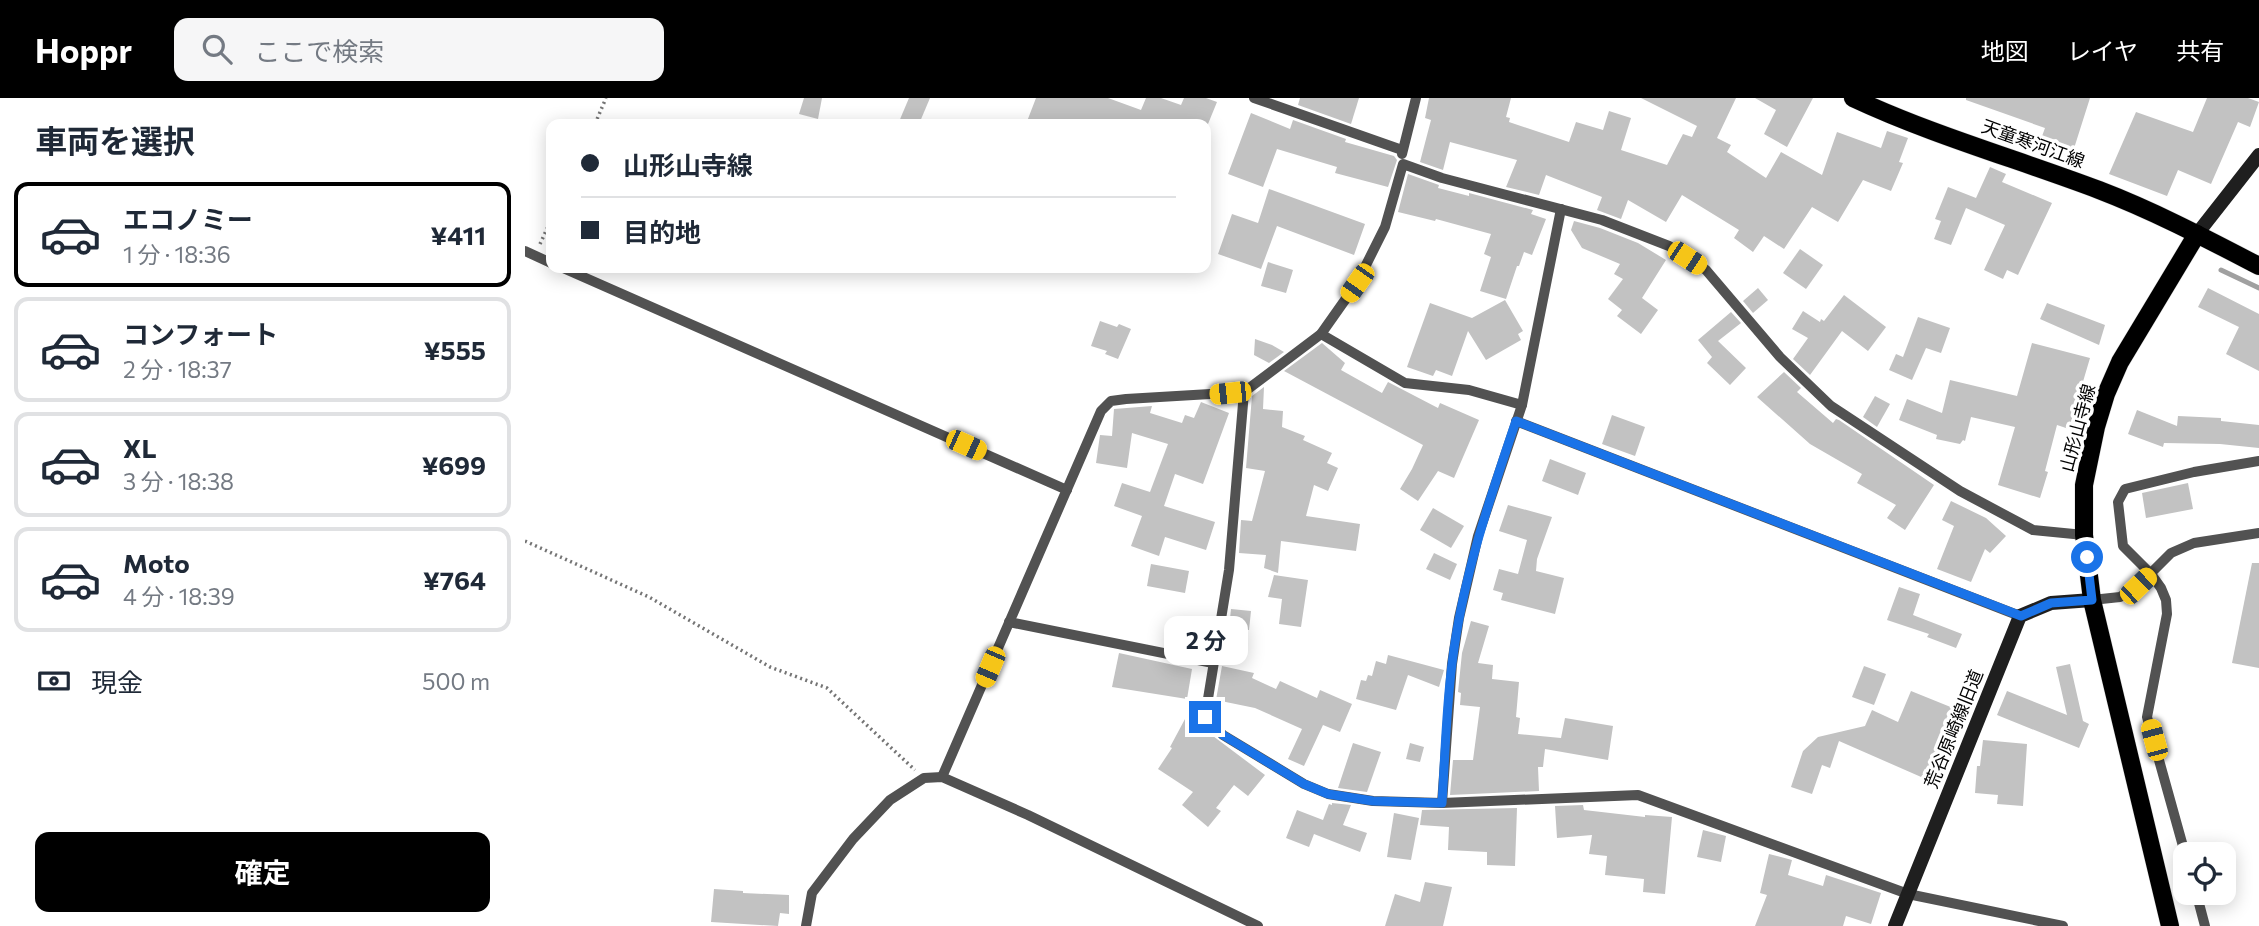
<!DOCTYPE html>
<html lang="ja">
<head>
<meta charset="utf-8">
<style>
  :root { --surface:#fff; --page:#f6f6f7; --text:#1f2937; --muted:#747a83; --line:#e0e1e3; --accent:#000 }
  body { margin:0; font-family:Commissioner,"Noto Sans JP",sans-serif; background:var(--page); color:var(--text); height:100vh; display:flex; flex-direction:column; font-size:26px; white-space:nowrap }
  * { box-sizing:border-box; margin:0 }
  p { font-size:23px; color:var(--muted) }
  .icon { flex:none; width:38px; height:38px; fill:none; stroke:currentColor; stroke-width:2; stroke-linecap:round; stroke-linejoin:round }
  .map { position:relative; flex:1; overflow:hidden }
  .panel { display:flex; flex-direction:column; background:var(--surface); width:525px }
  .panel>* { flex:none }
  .guide { position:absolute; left:21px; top:21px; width:665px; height:154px; border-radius:14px; box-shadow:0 4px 18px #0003; display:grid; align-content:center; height:154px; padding:0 35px; background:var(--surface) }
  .tools { position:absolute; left:1648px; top:744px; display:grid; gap:14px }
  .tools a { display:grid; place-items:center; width:63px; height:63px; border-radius:14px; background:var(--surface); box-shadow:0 4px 18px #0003; font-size:35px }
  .end { position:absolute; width:32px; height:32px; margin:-16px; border:9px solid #1a73e8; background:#fff; box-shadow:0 0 0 4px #fff }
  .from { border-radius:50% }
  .bubble { position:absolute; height:49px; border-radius:14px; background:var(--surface); box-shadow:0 4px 18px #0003; font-size:23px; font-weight:700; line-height:49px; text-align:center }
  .car { position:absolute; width:21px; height:42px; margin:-21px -10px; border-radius:9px; box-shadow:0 0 5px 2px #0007; background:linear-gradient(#f5c518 24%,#345 0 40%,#f5c518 0 76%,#345 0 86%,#f5c518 0) }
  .guide b { display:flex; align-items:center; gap:24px; height:66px; font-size:26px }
  .guide b+b { border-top:2px solid var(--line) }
  .guide i { width:18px; height:18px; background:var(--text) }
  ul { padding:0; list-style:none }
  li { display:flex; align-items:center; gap:21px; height:105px; margin:0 14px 10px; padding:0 21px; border:4px solid var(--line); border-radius:14px }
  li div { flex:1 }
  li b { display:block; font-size:26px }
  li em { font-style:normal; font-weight:700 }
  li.current { border-color:var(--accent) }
  li>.icon { width:63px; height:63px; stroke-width:1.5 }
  h2 { padding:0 35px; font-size:32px; line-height:84px }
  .pay { display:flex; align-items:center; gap:18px; height:77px; padding:0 35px; font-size:26px }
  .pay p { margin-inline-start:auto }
  .button { display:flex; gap:14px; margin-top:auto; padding:14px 35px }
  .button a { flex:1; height:80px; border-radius:14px; background:var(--accent); color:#fff; font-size:28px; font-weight:700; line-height:80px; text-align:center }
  header { display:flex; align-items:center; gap:42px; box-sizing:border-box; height:98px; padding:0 35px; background:var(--accent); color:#fff }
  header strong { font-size:33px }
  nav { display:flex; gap:38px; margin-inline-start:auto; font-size:24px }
  .search { width:490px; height:63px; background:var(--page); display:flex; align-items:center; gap:18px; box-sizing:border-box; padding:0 24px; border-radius:14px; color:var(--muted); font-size:26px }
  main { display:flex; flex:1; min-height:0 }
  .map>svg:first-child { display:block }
</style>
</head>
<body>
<header>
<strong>Hoppr</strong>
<div class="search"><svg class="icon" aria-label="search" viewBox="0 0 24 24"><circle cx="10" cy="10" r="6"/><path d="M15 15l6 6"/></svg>ここで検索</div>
<nav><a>地図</a><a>レイヤ</a><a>共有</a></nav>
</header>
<main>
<section class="panel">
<h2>車両を選択</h2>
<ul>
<li class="current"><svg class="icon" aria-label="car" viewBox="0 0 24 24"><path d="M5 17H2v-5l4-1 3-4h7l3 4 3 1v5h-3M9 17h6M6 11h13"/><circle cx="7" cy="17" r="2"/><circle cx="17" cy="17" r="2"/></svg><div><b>エコノミー</b><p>1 分 · 18:36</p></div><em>¥411</em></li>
<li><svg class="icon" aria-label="car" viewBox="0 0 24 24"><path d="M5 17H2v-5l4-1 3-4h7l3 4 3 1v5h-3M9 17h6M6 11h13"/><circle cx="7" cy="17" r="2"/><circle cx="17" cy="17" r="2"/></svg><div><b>コンフォート</b><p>2 分 · 18:37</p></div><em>¥555</em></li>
<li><svg class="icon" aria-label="car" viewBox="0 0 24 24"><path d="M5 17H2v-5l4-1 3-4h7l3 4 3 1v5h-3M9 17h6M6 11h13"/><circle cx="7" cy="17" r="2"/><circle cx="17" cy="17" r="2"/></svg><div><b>XL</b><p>3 分 · 18:38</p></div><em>¥699</em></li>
<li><svg class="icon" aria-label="car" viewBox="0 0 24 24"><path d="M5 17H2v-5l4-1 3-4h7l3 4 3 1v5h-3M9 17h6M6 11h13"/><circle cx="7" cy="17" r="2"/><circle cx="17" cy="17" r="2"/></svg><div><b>Moto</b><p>4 分 · 18:39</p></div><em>¥764</em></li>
</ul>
<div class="pay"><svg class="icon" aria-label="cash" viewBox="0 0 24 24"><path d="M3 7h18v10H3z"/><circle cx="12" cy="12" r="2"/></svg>現金<p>500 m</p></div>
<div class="button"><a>確定</a></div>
</section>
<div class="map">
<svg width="1734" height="828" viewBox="0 0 1734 828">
  <rect width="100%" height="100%" fill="#fff"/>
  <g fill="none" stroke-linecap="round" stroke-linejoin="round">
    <polyline stroke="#a0a0a0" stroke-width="5" points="1696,172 1734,190"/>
  </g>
  <g fill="#c2c2c2">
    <polygon points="279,0 297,0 293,21 274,16"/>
    <polygon points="384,0 405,0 394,26 373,26"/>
    <polygon points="511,0 583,0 616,12 621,0 636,0 656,7 659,0 681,0 692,4 683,26 501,26"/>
    <polygon points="775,0 834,0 826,26 773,7"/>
    <polygon points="904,0 986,0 981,19 985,20 984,24 1044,44 1051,24 1078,32 1084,13 1106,20 1096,52 1142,67 1158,36 1167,39 1172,28 1116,0 1211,0 1192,40 1206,47 1202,54 1241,80 1256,54 1297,77 1312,34 1356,50 1362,33 1383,40 1374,64 1378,65 1366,93 1338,82 1313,124 1287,109 1259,151 1239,138 1228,154 1209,140 1214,132 1157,97 1141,124 1103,102 1096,121 1072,112 1077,99 1021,77 1014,97 981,89 992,62 925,44 918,72 895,64 906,22 900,20"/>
    <polygon points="1230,0 1288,0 1262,49 1239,36 1251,12"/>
    <polygon points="1441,0 1565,0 1545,63 1512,52 1520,30 1441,2"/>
    <polygon points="1682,0 1723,0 1734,4 1725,29 1713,24 1686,86 1653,72 1642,98 1584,76 1611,14 1668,34"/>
    <polygon points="726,15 765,31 768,22 821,41 820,44 869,58 872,62 863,89 810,75 812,69 752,51 738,89 703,76"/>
    <polygon points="1465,69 1481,76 1477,84 1527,105 1493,177 1482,172 1478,181 1459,172 1480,127 1441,110 1426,147 1409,141 1416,123 1410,121 1423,89 1451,100"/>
    <polygon points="883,76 914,87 913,90 944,98 944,95 1008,112 1006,116 1021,121 1007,157 999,154 994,168 992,168 981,201 955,193 966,159 959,156 966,136 911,121 910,123 873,114"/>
    <polygon points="744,91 840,126 829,157 752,128 736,171 693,156 707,116 733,125"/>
    <polygon points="1049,123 1075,130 1113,145 1141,162 1117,200 1133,212 1116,236 1092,218 1097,212 1083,201 1098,181 1089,176 1095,166 1057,150 1046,132"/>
    <polygon points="1275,151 1298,167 1281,191 1258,175"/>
    <polygon points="743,164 768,172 761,195 736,188"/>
    <polygon points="1233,190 1243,202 1228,215 1218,203"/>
    <polygon points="1683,190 1734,216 1734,273 1701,256 1714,229 1673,209"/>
    <polygon points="1319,197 1361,229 1343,253 1317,233 1285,277 1268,261 1283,240 1267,231 1278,213 1295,224 1296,221 1299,223"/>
    <polygon points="980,202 998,233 993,236 996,242 961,262 943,233 927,278 911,272 908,278 882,269 905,205 947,220"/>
    <polygon points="1522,205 1580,227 1574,247 1515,221"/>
    <polygon points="1206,214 1216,225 1193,243 1221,270 1205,287 1182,265 1187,259 1173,242"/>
    <polygon points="1393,219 1425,230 1416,255 1401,250 1387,282 1364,272 1371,256 1378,259"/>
    <polygon points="575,223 592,229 594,226 606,231 593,261 580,256 582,253 566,248"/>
    <polygon points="730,241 747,247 759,254 744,265 729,257"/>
    <polygon points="797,245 820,265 816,272 857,295 863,284 913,310 915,305 954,322 929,380 913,373 893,403 875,391 887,371 898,347 759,273"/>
    <polygon points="1507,245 1565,260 1544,331 1532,327 1520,373 1523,374 1515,400 1473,387 1490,329 1446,319 1440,343 1438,342 1435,346 1411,341 1412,337 1374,322 1382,301 1417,315 1425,282 1492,298"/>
    <polygon points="1259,274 1276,290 1272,294 1308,325 1311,321 1314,322 1409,387 1380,432 1362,420 1371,407 1332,385 1337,376 1285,346 1232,299"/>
    <polygon points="739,289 738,311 758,313 757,329 780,338 778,342 807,355 802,365 813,370 803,393 789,387 781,418 835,426 831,453 756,443 753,475 739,470 741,457 714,455 716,422 727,423 740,373 721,370 727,298"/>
    <polygon points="1350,298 1365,306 1352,329 1338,319"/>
    <polygon points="676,304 704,315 678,386 650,376 639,408 690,424 681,452 640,439 634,458 606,448 617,418 589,408 597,385 625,394 643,346 607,335 602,370 571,365 575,337 587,338 589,311 627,308 625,315 657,325 660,317 669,320"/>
    <polygon points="1612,312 1652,328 1653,318 1696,320 1696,323 1734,327 1734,350 1695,346 1639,345 1638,349 1603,336"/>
    <polygon points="1087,317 1120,329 1110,358 1077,346"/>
    <polygon points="1025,361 1061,375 1053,397 1017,383"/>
    <polygon points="1663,385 1668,411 1621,420 1617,395"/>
    <polygon points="1426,403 1461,420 1481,438 1465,455 1460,451 1446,484 1412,471 1429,428 1417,422"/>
    <polygon points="983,407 1027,419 1012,461 1011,473 1039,480 1030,516 976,502 978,495 968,492 974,471 993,476 1002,442 974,433"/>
    <polygon points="908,410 939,428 926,450 895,432"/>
    <polygon points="909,455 932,466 925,482 901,471"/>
    <polygon points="1727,465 1734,465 1734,570 1707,565"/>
    <polygon points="626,466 664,473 660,495 622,488"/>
    <polygon points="749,477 783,482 776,529 754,526 757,501 743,499"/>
    <polygon points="1374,489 1395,496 1388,517 1437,536 1431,550 1402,539 1404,536 1362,522"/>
    <polygon points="706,511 726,513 724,532 704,530"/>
    <polygon points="946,523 964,528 953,565 968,567 967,581 994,584 991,619 995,620 993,636 1036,640 1040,620 1088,628 1083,662 1020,651 1018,669 1013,669 1014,693 925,697 928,662 948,662 955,609 935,607 936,595 933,594 937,555"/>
    <polygon points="594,555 667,571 662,601 587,589"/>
    <polygon points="863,557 919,572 914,589 883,577 871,612 831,601 836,582 841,583 843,577 847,578 851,563 861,566"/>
    <polygon points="1545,566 1558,623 1564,626 1554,650 1472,617 1482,593 1542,617 1531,569"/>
    <polygon points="697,568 729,575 727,580 751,591 755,583 792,600 795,592 827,606 815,634 798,627 779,668 763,661 777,631 730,610 691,602"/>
    <polygon points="1339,568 1361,576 1349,607 1327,599"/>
    <polygon points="1386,593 1433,612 1403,682 1314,643 1305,670 1297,667 1287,696 1266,689 1278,653 1293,639 1340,628 1347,612 1373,624"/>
    <polygon points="660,621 684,635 740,677 723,698 709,687 691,710 696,713 683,729 657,707 668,694 633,671 647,650 645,649"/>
    <polygon points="1458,642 1502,646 1498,708 1472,706 1473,697 1450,695 1452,668 1455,668"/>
    <polygon points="828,645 856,654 842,694 813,690"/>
    <polygon points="885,645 899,649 895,664 881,661"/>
    <polygon points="807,705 826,707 818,727 842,735 835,754 789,736 784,749 761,740 772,712 798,722 804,706 807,707"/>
    <polygon points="1058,707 1059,712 1120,719 1120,717 1147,719 1140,796 1118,794 1119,781 1080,777 1082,758 1064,756 1067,737 1032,740 1030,708"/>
    <polygon points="992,710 990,768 962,767 962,754 923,752 924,729 895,727 897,712"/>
    <polygon points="869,715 894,720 886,762 862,759"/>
    <polygon points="1178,732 1201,738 1196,764 1172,759"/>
    <polygon points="1244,756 1267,762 1263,777 1298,788 1301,777 1356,795 1346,826 1321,818 1318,828 1230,828 1242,797 1235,795"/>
    <polygon points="900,784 927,789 918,828 860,828 870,796 895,804"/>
    <polygon points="189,791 218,793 218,795 264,797 264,816 255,815 253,828 186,824"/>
  </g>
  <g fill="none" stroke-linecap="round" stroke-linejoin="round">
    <g stroke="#dbdbdb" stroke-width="19">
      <g id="primary">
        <path d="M1328,0c79,37 164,61 246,92 55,21 108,49 160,76"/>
        <polyline points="1645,828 1567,502 1559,437 1559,387 1571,329 1581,296 1595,264 1672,136"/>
      </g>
    </g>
    <g stroke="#747474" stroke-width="3.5" stroke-dasharray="2 3.5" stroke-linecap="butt">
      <polyline points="70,26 81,0"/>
      <polyline points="15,146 26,122"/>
      <polyline points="0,443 124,499 245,569 302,590 390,672"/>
    </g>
    <g stroke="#525252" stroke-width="10">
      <polyline points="729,0 877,52"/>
      <polyline points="877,56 891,0"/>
      <polyline points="0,153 26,165"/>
      <polyline points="38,170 542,392"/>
      <polyline points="796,236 880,285 944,292 997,307"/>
      <polyline points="719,294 704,472 680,619 698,637 779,686 803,696 848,703 917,705 1113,697 1383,796 1538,828"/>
      <polyline points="991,323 1495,518"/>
      <polyline points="1567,502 1595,499 1613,488 1646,455 1669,445 1734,435"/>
      <polyline points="484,524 688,565"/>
      <polyline points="417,679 576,313 586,303 601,301 719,294 796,236 832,185 860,129 878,66 917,80 1077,122 1144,148 1181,172 1255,259 1306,308 1435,393 1508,432 1559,437"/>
      <polyline points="917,705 927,566 934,520 953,438 997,307 1036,111"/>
      <polyline points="1661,759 1622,619 1642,516 1641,502 1636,490 1626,476 1598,448 1593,404 1600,391 1669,374 1734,363"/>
      <polyline points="1671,794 1680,828"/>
      <polyline points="281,828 287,795 328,741 365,702 399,680 417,679 503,717 733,828"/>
    </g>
    <g stroke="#1f1f1f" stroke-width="14">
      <polyline points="1672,136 1734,57"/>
      <polyline points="1370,828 1495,518 1526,505 1567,502"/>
    </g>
    <use href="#primary" stroke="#000" stroke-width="18"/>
  </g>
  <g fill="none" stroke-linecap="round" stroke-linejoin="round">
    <path stroke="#1a73e8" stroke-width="9" d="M680,619l18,18 81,49 24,10 45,7 69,2c3,-46 4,-93 10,-139 10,-84 37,-163 64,-243l505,195 30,-13 41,-3 -5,-43"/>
  </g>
  <g text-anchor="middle" stroke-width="7" stroke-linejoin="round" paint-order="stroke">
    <g font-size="18" fill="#000" stroke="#fff">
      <text transform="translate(1508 46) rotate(20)" y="6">天童寒河江線</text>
      <text transform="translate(1553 330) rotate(-75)" y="6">山形山寺線</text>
      <text transform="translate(1429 631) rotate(-68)" y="6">荒谷原崎線旧道</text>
    </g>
  </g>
</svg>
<div class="tools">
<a><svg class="icon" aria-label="locate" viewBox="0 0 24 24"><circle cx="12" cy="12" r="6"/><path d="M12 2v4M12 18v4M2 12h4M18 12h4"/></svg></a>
</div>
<i class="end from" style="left:1562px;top:459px"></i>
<i class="end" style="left:680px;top:619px"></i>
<div class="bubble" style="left:639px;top:518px;width:84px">2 分</div>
<i class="car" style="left:1162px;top:160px;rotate:123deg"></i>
<i class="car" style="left:832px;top:185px;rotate:215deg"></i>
<i class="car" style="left:705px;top:295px;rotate:264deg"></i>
<i class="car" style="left:441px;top:347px;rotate:114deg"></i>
<i class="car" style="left:1613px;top:488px;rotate:46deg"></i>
<i class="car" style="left:465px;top:569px;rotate:203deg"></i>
<i class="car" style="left:1629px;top:642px;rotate:345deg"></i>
<div class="guide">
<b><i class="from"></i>山形山寺線</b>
<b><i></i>目的地</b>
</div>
</div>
</main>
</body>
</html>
